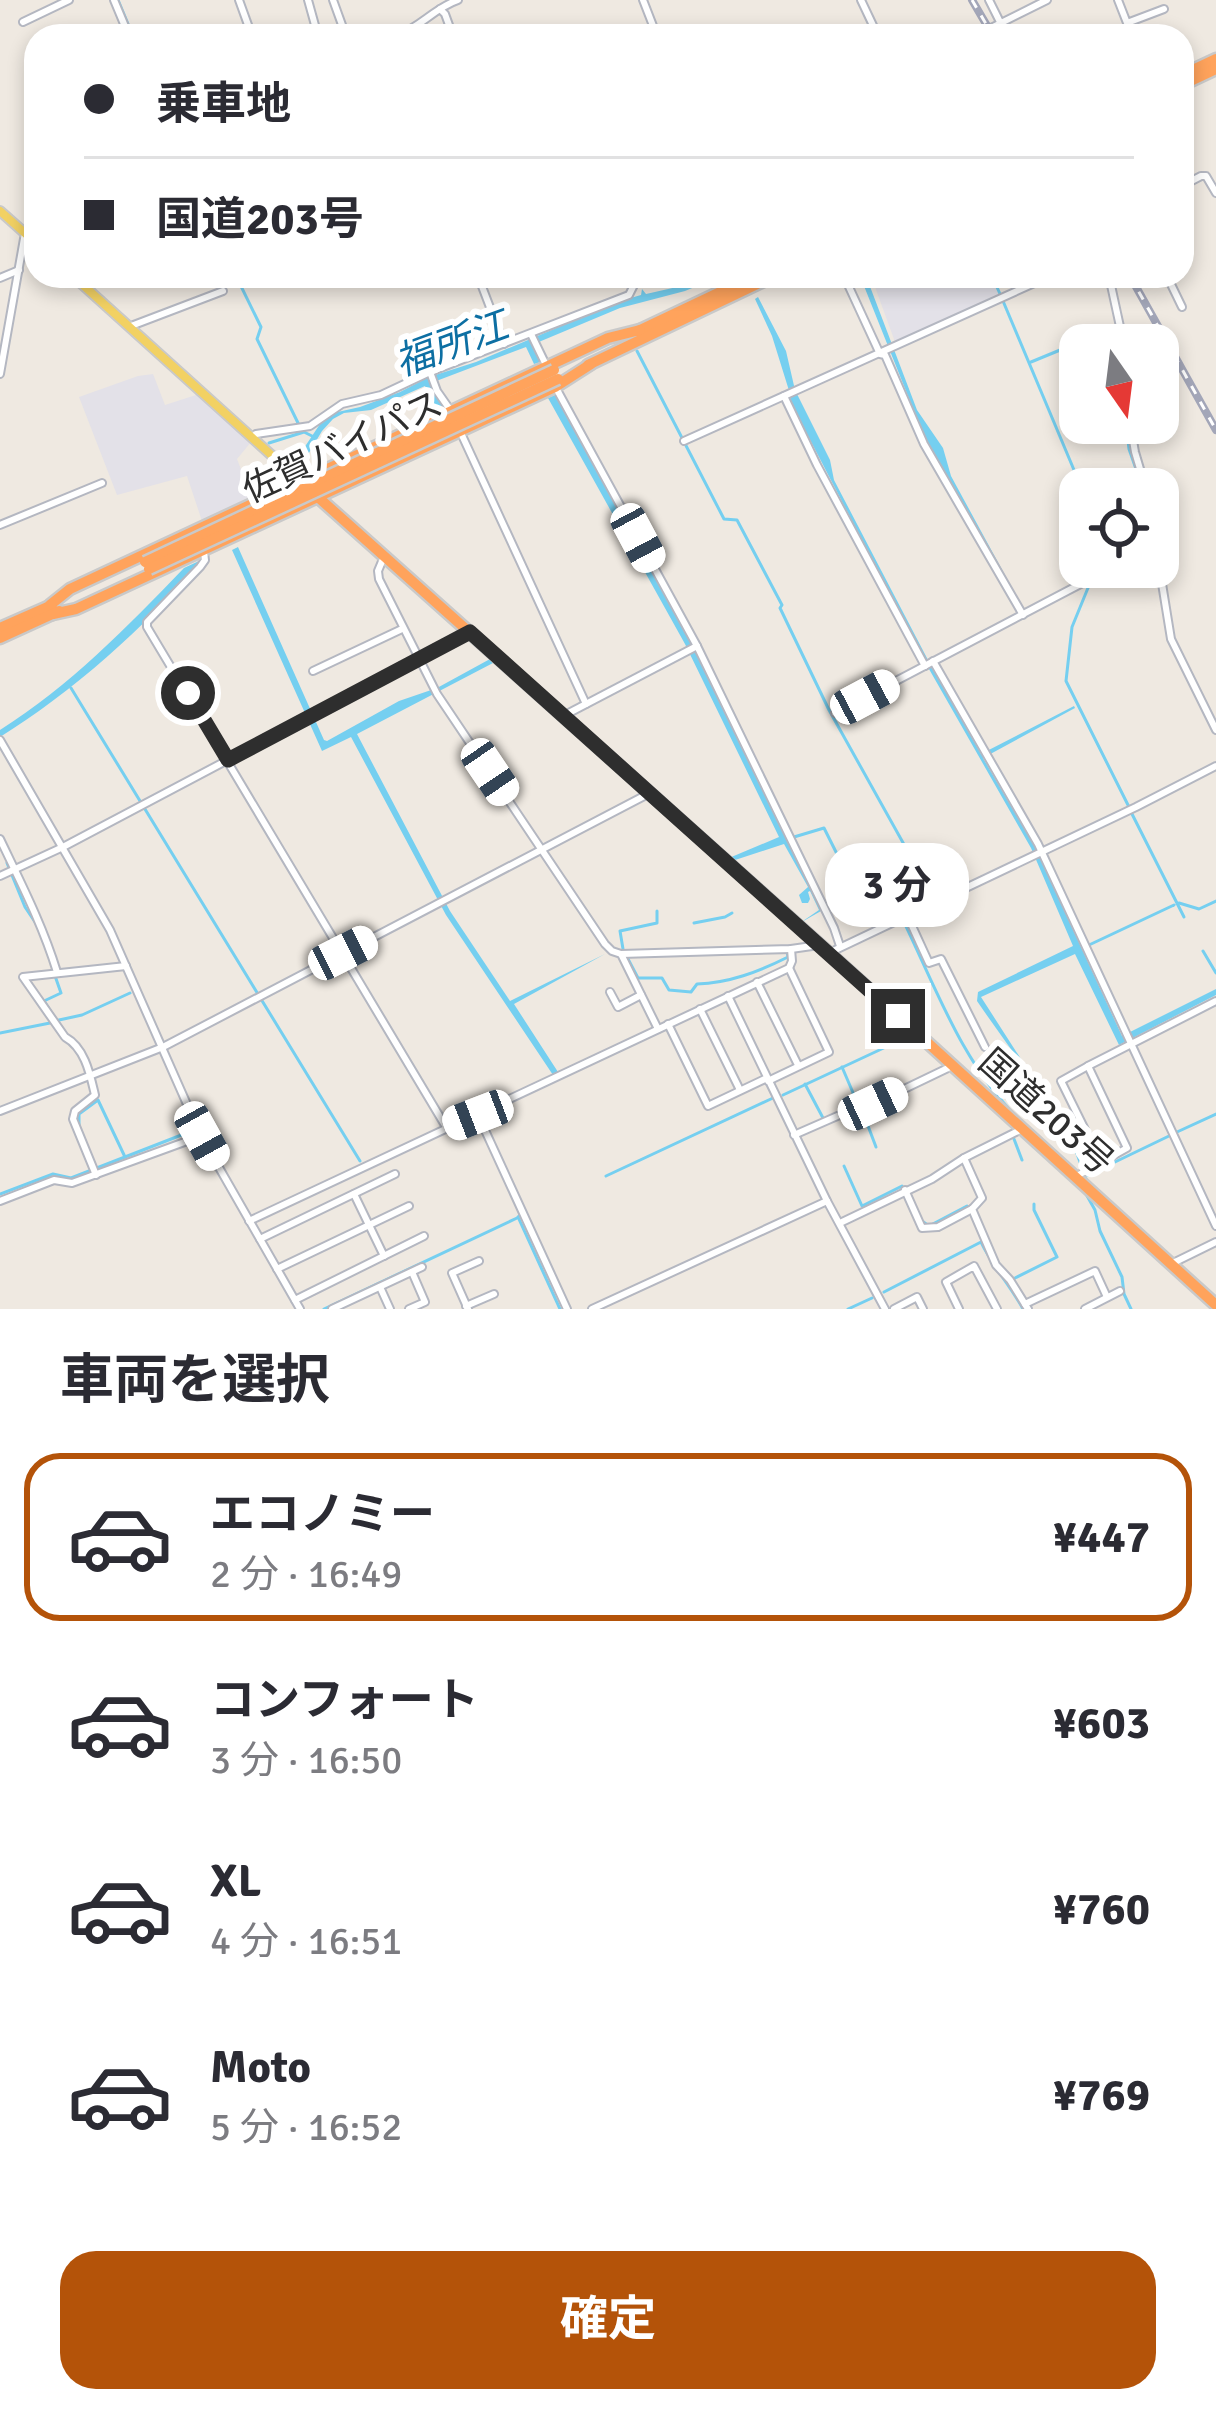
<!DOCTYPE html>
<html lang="ja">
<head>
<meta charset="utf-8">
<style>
  :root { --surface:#fff; --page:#f2f2f3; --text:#2b2b33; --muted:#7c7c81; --line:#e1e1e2; --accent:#b45309 }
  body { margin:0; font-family:Signika,"Noto Sans JP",sans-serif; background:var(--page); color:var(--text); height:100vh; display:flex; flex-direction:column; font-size:45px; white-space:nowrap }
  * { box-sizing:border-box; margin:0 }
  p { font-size:39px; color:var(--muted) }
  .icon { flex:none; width:66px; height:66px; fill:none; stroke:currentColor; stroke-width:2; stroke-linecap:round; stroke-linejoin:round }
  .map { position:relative; height:1309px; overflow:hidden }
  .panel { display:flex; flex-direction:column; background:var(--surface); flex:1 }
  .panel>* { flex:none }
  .hud { position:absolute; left:24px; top:24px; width:1170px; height:264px; border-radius:36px; box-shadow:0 6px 18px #0003; display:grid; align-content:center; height:264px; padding:0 60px; background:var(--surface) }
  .needle { width:78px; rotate:166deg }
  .buttons { position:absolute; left:1059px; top:324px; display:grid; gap:24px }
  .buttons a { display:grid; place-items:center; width:120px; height:120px; border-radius:24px; background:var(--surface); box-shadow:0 6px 18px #0003; font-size:60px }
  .end { position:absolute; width:54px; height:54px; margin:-27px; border:15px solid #2e2e2e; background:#fff; box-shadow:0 0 0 6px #fff }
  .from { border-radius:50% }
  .bubble { position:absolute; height:84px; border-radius:36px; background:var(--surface); box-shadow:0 6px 18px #0003; font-size:39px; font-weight:700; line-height:84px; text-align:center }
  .car { position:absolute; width:36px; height:72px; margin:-36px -18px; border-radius:15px; box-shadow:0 0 9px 3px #0007; background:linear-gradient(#fff 24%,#345 0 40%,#fff 0 76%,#345 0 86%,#fff 0) }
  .hud b { display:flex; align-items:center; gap:42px; height:114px; font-size:45px }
  .hud b+b { border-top:3px solid var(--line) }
  .hud i { width:30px; height:30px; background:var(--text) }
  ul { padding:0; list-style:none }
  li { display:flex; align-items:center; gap:36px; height:168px; margin:0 24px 18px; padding:0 36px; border:6px solid transparent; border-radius:36px }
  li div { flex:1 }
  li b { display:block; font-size:45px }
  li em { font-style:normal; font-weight:700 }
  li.current { border-color:var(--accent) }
  li>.icon { width:108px; height:108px; stroke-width:1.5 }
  h2 { padding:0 60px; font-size:54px; line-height:144px }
  .button { display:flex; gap:24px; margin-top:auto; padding:24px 60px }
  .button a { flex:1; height:138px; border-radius:36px; background:var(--accent); color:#fff; font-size:48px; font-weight:700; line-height:138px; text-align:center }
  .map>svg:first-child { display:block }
</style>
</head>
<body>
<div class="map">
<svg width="1216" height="1309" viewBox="0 0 1216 1309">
  <rect width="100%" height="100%" fill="#efe9e1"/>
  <g fill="#e3e1e8">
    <polygon points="871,276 991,276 999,296 895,342"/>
    <polygon points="153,374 165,405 199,394 251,442 237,459 252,498 202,521 187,476 117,495 79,397 138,376"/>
  </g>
  <g fill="#75cff0">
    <polygon points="704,276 721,276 685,291 620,308 534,344 541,362 534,364 526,347 431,383 443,406 437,409 425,386 371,410 344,413 333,419 322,431 300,468 294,463 322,421 333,413 360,407 400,392 429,377 476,362 620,301 641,295 642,289 646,294 677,287"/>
    <polygon points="860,276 866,276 917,410 943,448 951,476 1018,599 1016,600 926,441"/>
    <path d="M758,297l28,54 9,39 35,70 4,20 94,180 53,94 93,-48 1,2 -92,50 52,89 87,189 94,-47v6l-97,50 -44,-91 -94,43 58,90 10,11 24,41 8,27 10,19c-13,-16 -14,-33 -24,-50 -26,-47 -60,-90 -90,-134l1,-9 95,-46 -42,-98 -106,-186 -135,-261 1,-4 -19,-61 -17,-37z"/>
    <polygon points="555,395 691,643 814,892 821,911 800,923 819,910 810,891 808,892 810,899 808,903 802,903 799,895 808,887 784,844 732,861 729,858 779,837 685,644 548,398"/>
    <polygon points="238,547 324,740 327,741 399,701 437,688 490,659 493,663 357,734 450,911 510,1001 605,954 514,1004 558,1072 553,1075 446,915 351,737 322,751 232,550"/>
    <path d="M199,561c-49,64 -131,134 -199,176v-7c70,-44 126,-102 184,-162z"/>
  </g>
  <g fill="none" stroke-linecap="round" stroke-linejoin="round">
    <g stroke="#75cff0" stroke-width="3">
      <polyline points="118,0 133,36"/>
      <polyline points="236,276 261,327 257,339 299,425"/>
      <polyline points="992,276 1000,294"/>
      <polyline points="1003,301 1082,489"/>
      <polyline points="637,351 724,519 737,520 782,605 780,608 829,710 911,857"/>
      <polyline points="1031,362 1116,327"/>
      <polyline points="1126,423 1129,449 1143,489"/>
      <polyline points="269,443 304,432 312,436"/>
      <polyline points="1115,570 1090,583 1072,627 1066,681 1129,807"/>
      <polyline points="71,688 360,1161"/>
      <polyline points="1131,812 1184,917"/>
      <polyline points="794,837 824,828 852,884 864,892 877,924 901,915"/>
      <polyline points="7,863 25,907 37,925"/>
      <polyline points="1179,903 1199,909 1216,901"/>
      <path d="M903,920c33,68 60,145 115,198"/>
      <polyline points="694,923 725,917 732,913"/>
      <polyline points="1089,945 1174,905"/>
      <polyline points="623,949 620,931 657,923 657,911"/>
      <polyline points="1203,951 1216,973"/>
      <path d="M627,957l11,21h24l7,12 22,2 6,-8c32,-1 61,-12 91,-27l-1,-5"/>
      <polyline points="54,973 61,993 44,1001 57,1021"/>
      <polyline points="59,1020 82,1015 130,993"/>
      <polyline points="0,1033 50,1023"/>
      <polyline points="842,1067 857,1102"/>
      <polyline points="805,1084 823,1118"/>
      <polyline points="783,1095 903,1039"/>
      <polyline points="862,1110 876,1147"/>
      <polyline points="79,1126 79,1114 98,1100 125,1157"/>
      <polyline points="1177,1132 1216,1114"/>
      <polyline points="1014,1139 1022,1160"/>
      <polyline points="844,1166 862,1206 902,1186"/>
      <polyline points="1088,1175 1169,1136"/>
      <polyline points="606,1176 773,1098"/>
      <polyline points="0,1194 53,1174 71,1178 184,1134"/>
      <polyline points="1086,1194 1095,1210 1100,1231 1122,1277 1124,1294 1131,1309"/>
      <polyline points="522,1213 518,1217 560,1309"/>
      <polyline points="922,1221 929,1226 967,1206"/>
      <polyline points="1015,1278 1057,1257 1034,1210 1034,1204"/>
      <path d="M884,1292l97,-50c12,25 29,43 42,67"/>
      <polyline points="324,1309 517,1218"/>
      <polyline points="848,1309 872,1298"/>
    </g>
    <g stroke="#b4b7c1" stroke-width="10">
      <g id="minor">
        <polyline points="114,0 129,36"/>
        <polyline points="239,0 252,36"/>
        <polyline points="308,0 318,36"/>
        <polyline points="333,0 346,36"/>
        <polyline points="643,0 657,36"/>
        <polyline points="861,0 878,36"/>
        <polyline points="989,0 1000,22"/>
        <polyline points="1118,0 1127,23 1164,9"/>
        <polyline points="440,9 445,14 453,36"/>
        <polyline points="23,22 69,0"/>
        <path d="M396,36c24,-8 38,-28 62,-36"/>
        <polyline points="975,36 1047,0"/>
        <polyline points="1182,186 1201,176 1206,176 1216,193"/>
        <polyline points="478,276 504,344"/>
        <polyline points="844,276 880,354 885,355 924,444 1023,615"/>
        <polyline points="1109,276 1124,345"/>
        <polyline points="1167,276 1182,307"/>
        <polyline points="0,278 19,270"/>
        <polyline points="131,326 223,291"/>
        <polyline points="531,334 546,365"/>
        <polyline points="430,372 437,391 451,411"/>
        <polyline points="0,374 25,233 36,225"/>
        <polyline points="556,388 697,646 834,928 840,946"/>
        <polyline points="784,396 817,465 925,666"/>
        <polyline points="1130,423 1135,452 1146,489"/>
        <polyline points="460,431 586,704"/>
        <polyline points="252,437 256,434 310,426 342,404 381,395 430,372 629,295 634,285 634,276"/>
        <polyline points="684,441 1050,276"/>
        <polyline points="0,525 102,483"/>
        <polyline points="204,552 205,560 200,567 147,622 147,627 446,1127"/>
        <polyline points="383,559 378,571 379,579 437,694 605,944 612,951 621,954 658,1029"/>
        <polyline points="1158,559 1171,639 1216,730"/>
        <polyline points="933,661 1038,844 1216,1226"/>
        <polyline points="313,671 402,629"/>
        <polyline points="835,713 1113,567"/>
        <polyline points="565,715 697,646"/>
        <polyline points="0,740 110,930 201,1136 300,1309"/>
        <path d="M0,839c21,44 43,87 57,133"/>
        <polyline points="0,876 63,847 470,632"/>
        <polyline points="907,915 929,963 941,959 985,1047"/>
        <polyline points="882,926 874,907 908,890 911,891 920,909"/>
        <polyline points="829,953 1136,807 1216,766"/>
        <polyline points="621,954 791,949 819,945"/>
        <polyline points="757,982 798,1065"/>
        <polyline points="610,992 618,1007 641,995"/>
        <polyline points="728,996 827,1201 885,1309"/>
        <polyline points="700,1009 740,1090"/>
        <polyline points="668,1024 708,1106 767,1078"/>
        <polyline points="1088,1066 1061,1081 1101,1162"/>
        <polyline points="768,1081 829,1052 789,968"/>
        <polyline points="0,1111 163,1047 648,794"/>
        <polyline points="478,1115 567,1309"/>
        <polyline points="794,1135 858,1107 873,1104 950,1067"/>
        <polyline points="964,1158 982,1198 972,1209 996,1265 1010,1280 1028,1309"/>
        <path d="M96,1175l-23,-56 2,-8 20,-16c-5,-21 -10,-47 -30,-58l-42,-60 103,-11"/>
        <polyline points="1075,1177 1127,1148 1088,1066 1216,1001"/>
        <polyline points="905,1190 922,1228 938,1227 972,1209"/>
        <polyline points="354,1194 384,1256"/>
        <polyline points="0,1201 54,1180 72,1183 201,1136"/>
        <polyline points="249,1221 789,968 792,961 791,949"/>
        <polyline points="840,1223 932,1179 964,1158 1020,1130"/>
        <polyline points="260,1239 395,1174"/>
        <polyline points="1171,1264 1216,1242"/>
        <polyline points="277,1269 409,1206"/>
        <polyline points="380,1287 390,1309"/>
        <polyline points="295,1300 424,1236"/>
        <polyline points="1025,1304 1095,1271 1107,1297"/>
        <polyline points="466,1306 494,1294"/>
        <polyline points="332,1309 422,1267"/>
        <polyline points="409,1309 425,1302 412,1272"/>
        <polyline points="468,1309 452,1273 479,1261"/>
        <polyline points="592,1309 827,1201"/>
        <polyline points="894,1309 917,1297 923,1309"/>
        <polyline points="959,1309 946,1282 974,1266 997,1309"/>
        <polyline points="1085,1309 1120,1291"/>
      </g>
    </g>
    <g stroke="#c9c9c9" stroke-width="12">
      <g id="major">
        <polyline points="0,211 36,243"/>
        <polyline points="73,276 300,481"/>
      </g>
    </g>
    <g stroke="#c9c9c9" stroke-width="15">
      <g id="highway">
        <polyline points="1182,75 1216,59"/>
        <polyline points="1182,85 1216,69"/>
        <polyline points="638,331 754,276"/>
        <polyline points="588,365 774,276"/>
        <polyline points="301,482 829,953 1216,1305"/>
        <polyline points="50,605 70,589 608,338 640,330"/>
        <polyline points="53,614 76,609 555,387 591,364"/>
        <polyline points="0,628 52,605"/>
        <polyline points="0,638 59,611"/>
      </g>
    </g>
    <use href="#minor" stroke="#fff" stroke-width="6"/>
    <use href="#major" stroke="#f2d163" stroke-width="8"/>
    <use href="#highway" stroke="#ffa35c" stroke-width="10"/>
    <g stroke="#a3a6b8" stroke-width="8">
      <g id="rail">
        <polyline points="972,0 993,36"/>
        <polyline points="1130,276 1216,430"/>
      </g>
    </g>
    <use href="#rail" stroke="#fff" stroke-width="3" stroke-dasharray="9" stroke-linecap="butt"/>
    <g stroke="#c9c9c9" stroke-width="15" stroke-linecap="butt">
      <g id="highway-bridge">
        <polyline points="145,562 554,370"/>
        <polyline points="149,569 558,379"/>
      </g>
    </g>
    <use href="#highway-bridge" stroke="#ffa35c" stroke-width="10"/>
  </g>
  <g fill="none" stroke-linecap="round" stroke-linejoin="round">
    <polyline stroke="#2e2e2e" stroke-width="15" points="188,693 228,760 470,632 898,1016"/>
  </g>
  <g text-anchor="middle" stroke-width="12" stroke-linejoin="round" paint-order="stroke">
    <g font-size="36" fill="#2e2e2e" stroke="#fff">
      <text transform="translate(342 446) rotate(-25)" y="13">佐賀バイパス</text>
      <text transform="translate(1047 1111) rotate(42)" y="13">国道203号</text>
    </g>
    <g font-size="39" font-style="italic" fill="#0d6fa3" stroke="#fff">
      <text transform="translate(451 343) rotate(-20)" y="14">福所江</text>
    </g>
  </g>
</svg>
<div class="buttons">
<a><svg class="needle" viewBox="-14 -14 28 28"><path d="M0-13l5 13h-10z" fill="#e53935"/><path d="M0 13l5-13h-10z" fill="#7c7c81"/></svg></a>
<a><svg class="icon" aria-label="locate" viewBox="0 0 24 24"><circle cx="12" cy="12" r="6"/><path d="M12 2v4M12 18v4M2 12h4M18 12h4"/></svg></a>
</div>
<i class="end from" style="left:188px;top:693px"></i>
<i class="end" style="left:898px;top:1016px"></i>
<div class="bubble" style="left:825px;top:843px;width:144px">3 分</div>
<i class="car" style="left:638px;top:538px;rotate:152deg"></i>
<i class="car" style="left:865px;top:697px;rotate:62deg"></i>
<i class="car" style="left:490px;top:772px;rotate:146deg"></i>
<i class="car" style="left:343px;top:953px;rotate:63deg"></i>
<i class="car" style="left:873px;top:1104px;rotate:65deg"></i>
<i class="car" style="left:478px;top:1115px;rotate:249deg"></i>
<i class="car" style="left:202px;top:1136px;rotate:151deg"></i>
<div class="hud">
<b><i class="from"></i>乗車地</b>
<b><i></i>国道203号</b>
</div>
</div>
<section class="panel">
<h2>車両を選択</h2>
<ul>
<li class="current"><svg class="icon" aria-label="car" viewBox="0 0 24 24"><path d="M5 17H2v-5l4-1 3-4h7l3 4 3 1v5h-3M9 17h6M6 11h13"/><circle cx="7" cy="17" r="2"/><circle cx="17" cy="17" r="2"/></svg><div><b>エコノミー</b><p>2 分 · 16:49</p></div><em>¥447</em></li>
<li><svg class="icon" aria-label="car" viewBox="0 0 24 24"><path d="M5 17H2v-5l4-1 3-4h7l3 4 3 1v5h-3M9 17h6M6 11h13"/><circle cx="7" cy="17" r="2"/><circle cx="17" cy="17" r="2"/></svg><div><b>コンフォート</b><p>3 分 · 16:50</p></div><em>¥603</em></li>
<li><svg class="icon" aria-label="car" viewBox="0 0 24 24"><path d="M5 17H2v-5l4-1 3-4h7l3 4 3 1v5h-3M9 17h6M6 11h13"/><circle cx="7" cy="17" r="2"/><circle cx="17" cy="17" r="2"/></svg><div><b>XL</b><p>4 分 · 16:51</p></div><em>¥760</em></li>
<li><svg class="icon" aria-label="car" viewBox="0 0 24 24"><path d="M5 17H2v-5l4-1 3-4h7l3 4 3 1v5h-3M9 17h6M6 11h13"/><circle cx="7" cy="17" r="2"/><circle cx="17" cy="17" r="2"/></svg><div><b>Moto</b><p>5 分 · 16:52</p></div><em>¥769</em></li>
</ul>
<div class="button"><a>確定</a></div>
</section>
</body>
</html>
